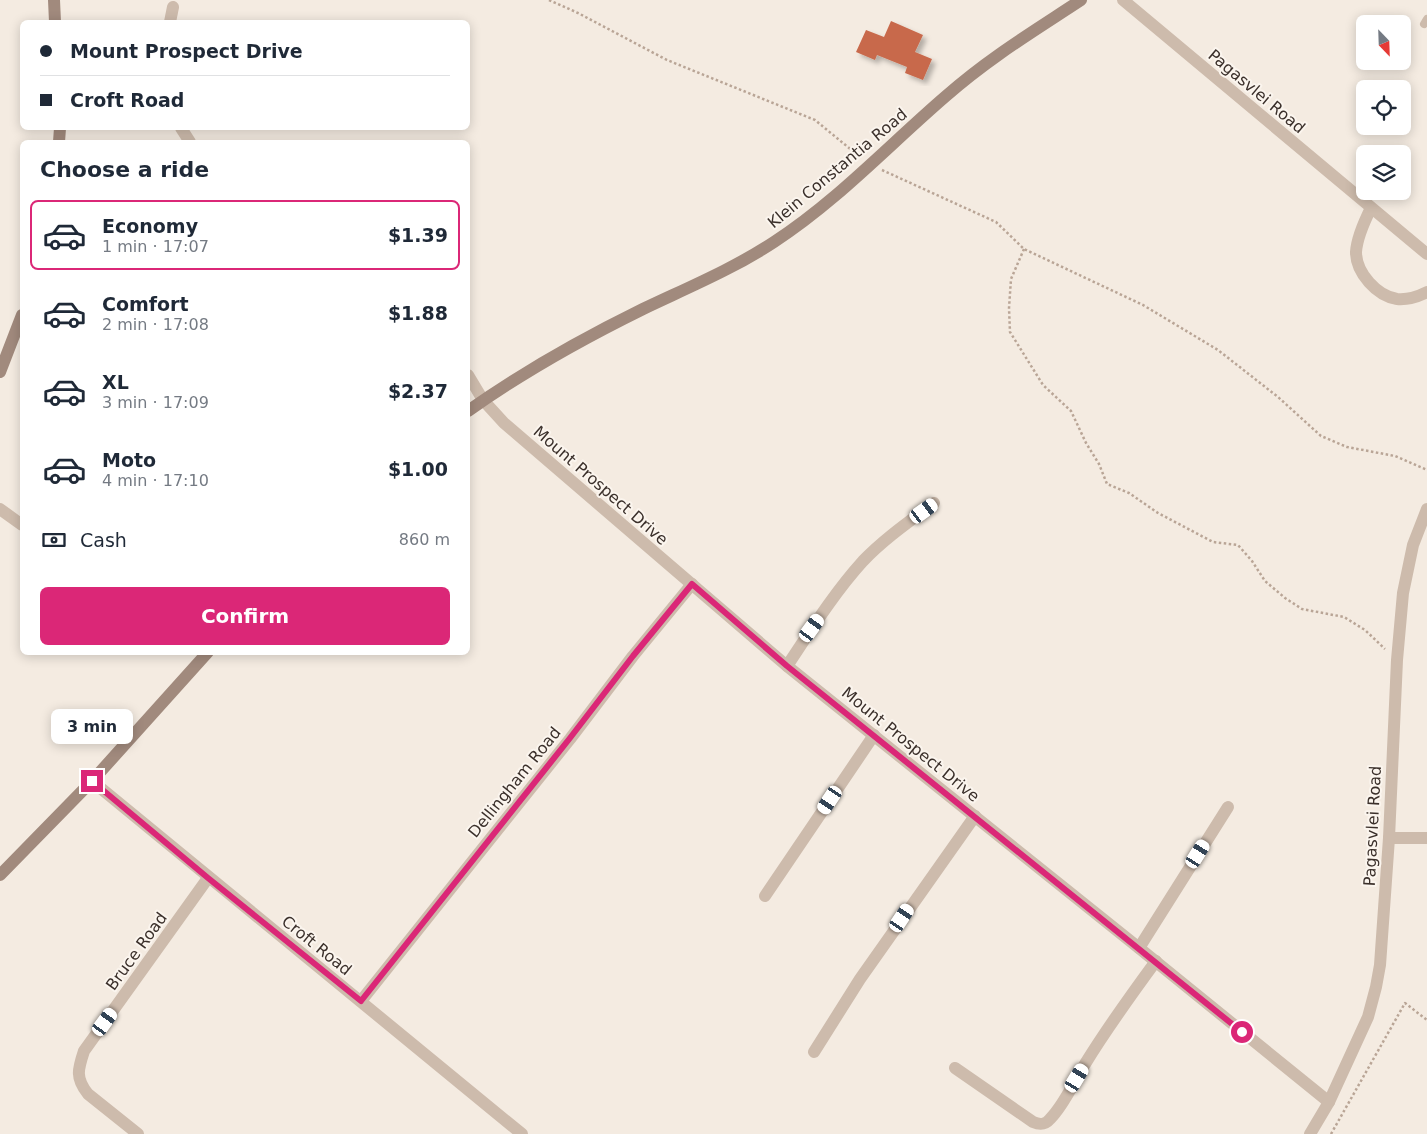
<!DOCTYPE html>
<html lang="en">
<head>
<meta charset="utf-8">
<style>
  :root { --surface:#fff; --page:#f2f2f3; --text:#1f2937; --muted:#747a83; --line:#e0e1e3; --accent:#db2777 }
  body { margin:0; font-family:"DejaVu Sans",sans-serif; background:var(--page); color:var(--text); height:100vh; display:flex; flex-direction:column; font-size:19px; white-space:nowrap }
  * { box-sizing:border-box; margin:0 }
  p { font-size:16px; color:var(--muted) }
  .icon { flex:none; width:28px; height:28px; fill:none; stroke:currentColor; stroke-width:2; stroke-linecap:round; stroke-linejoin:round }
  .map { position:relative; flex:1; overflow:hidden }
  .drawer { position:absolute; left:20px; top:140px; width:450px; height:515px; display:flex; flex-direction:column; background:var(--surface); border-radius:8px; box-shadow:0 2px 12px #0003 }
  .drawer>* { flex:none }
  .hud { position:absolute; left:20px; top:20px; width:450px; height:110px; border-radius:8px; box-shadow:0 2px 12px #0003; display:grid; align-content:center; height:110px; padding:0 20px; background:var(--surface) }
  .needle { width:32px; rotate:157deg }
  .controls { position:absolute; left:1356px; top:15px; display:grid; gap:10px }
  .controls a { display:grid; place-items:center; width:55px; height:55px; border-radius:8px; background:var(--surface); box-shadow:0 2px 12px #0003; font-size:25px }
  .end { position:absolute; width:22px; height:22px; margin:-11px; border:6px solid #db2777; background:#fff; box-shadow:0 0 0 2px #fff }
  .from { border-radius:50% }
  .bubble { position:absolute; height:35px; border-radius:8px; background:var(--surface); box-shadow:0 2px 12px #0003; font-size:16px; font-weight:800; line-height:35px; text-align:center }
  .car { position:absolute; width:15px; height:30px; margin:-15px -8px; border-radius:6px; box-shadow:0 0 4px 1px #0007; background:linear-gradient(#fff 24%,#345 0 40%,#fff 0 76%,#345 0 86%,#fff 0) }
  .hud b { display:flex; align-items:center; gap:18px; height:48px; font-size:19px }
  .hud b+b { border-top:1px solid var(--line) }
  .hud i { width:12px; height:12px; background:var(--text) }
  ul { padding:0; list-style:none }
  li { display:flex; align-items:center; gap:15px; height:70px; margin:0 10px 8px; padding:0 10px; border:2px solid transparent; border-radius:8px }
  li div { flex:1 }
  li b { display:block; font-size:19px }
  li em { font-style:normal; font-weight:800 }
  li.selected { border-color:var(--accent) }
  li>.icon { width:45px; height:45px; stroke-width:1.5 }
  h2 { padding:0 20px; font-size:22px; line-height:60px }
  .pay { display:flex; align-items:center; gap:12px; height:55px; padding:0 20px; font-size:19px }
  .pay p { margin-inline-start:auto }
  .primary-button { display:flex; gap:10px; margin-top:auto; padding:10px 20px }
  .primary-button a { flex:1; height:58px; border-radius:8px; background:var(--accent); color:#fff; font-size:20px; font-weight:800; line-height:58px; text-align:center }
  .map>svg:first-child { display:block }
</style>
</head>
<body>
<div class="map">
<svg width="1427" height="1134" viewBox="0 0 1427 1134">
  <defs>
    <filter id="shadow"><feDropShadow dx="4" dy="4" stdDeviation="2.5" flood-color="#0004"/></filter>
  </defs>
  <rect width="100%" height="100%" fill="#f4ebe1"/>
  <polygon fill="#c8694b" filter="url(#shadow)" points="891,21 923,35 915,52 932,59 923,80 905,73 907,67 877,55 875,60 856,52 866,30 884,37"/>
  <g fill="none" stroke-linecap="round" stroke-linejoin="round">
    <g stroke="#b9a596" stroke-width="2.5" stroke-dasharray="2.5 2.5" stroke-linecap="butt">
      <polyline points="549,0 578,13 667,60 815,120 860,157"/>
      <polyline points="882,170 996,222 1024,249 1143,305 1218,350 1278,397 1321,436 1347,447 1395,456 1427,470"/>
      <polyline points="1024,249 1011,279 1009,308 1010,332 1043,385 1071,411 1086,443 1099,464 1107,484 1129,493 1158,513 1213,542 1238,545 1252,561 1265,581 1285,598 1302,609 1344,617 1365,630 1385,649"/>
      <polyline points="1331,1134 1405,1003 1427,1020"/>
    </g>
    <polyline stroke="#cdbbac" stroke-width="8" points="1424,24 1427,19"/>
    <g stroke="#cdbbac" stroke-width="12">
      <polyline points="1123,0 1427,254"/>
      <polyline points="170,22 173,7"/>
      <polyline points="181,128 190,142"/>
      <path d="M1371,208c-7,14 -14,29 -15,44 0,21 21,44 41,47 11,1 20,-2 30,-7"/>
      <polyline points="468,375 483,400 504,423 787,666 1139,948 1329,1102"/>
      <polyline points="0,509 22,525"/>
      <path d="M787,666c24,-36 47,-73 76,-105 21,-22 47,-40 71,-58"/>
      <polyline points="92,781 522,1134"/>
      <polyline points="1389,838 1427,838"/>
      <polyline points="765,896 874,735"/>
      <polyline points="1139,948 1228,807"/>
      <polyline points="361,1001 570,739 633,656 692,584"/>
      <polyline points="814,1052 860,979 975,816"/>
      <path d="M955,1068l78,54c7,3 12,3 17,-3 15,-15 24,-38 35,-55 22,-36 46,-69 71,-103"/>
      <path d="M138,1134l-50,-40c-13,-16 -10,-25 -4,-43l124,-173"/>
      <polyline points="1310,1134 1329,1102 1368,1017 1376,987 1380,965 1389,838 1397,660 1403,593 1413,545 1427,509"/>
    </g>
    <g stroke="#a18a7d" stroke-width="12">
      <polyline points="54,0 55,22"/>
      <polyline points="59,142 60,128"/>
      <polyline points="0,372 22,315"/>
      <path d="M468,411c55,-39 114,-72 175,-102 44,-21 90,-40 131,-67 63,-41 115,-97 172,-146 43,-38 88,-65 135,-96"/>
      <polyline points="0,875 92,781 208,652"/>
    </g>
  </g>
  <g fill="none" stroke-linecap="round" stroke-linejoin="round">
    <polyline stroke="#db2777" stroke-width="6" points="92,781 208,878 361,1001 570,738 633,656 692,584 787,666 1242,1032"/>
  </g>
  <g text-anchor="middle" stroke-width="4" stroke-linejoin="round" paint-order="stroke">
    <g font-size="16" fill="#3b302b" stroke="#fbf5ee">
      <text transform="translate(1257 91) rotate(40)" y="6">Pagasvlei Road</text>
      <text transform="translate(837 168) rotate(-40)" y="6">Klein Constantia Road</text>
      <text transform="translate(601 485) rotate(41)" y="6">Mount Prospect Drive</text>
      <text transform="translate(911 744) rotate(39)" y="6">Mount Prospect Drive</text>
      <text transform="translate(514 782) rotate(-51)" y="6">Dellingham Road</text>
      <text transform="translate(1372 826) rotate(-87)" y="6">Pagasvlei Road</text>
      <text transform="translate(317 945) rotate(39)" y="6">Croft Road</text>
      <text transform="translate(136 951) rotate(-54)" y="6">Bruce Road</text>
    </g>
  </g>
</svg>
<div class="controls">
<a><svg class="needle" viewBox="-14 -14 28 28"><path d="M0-13l5 13h-10z" fill="#e53935"/><path d="M0 13l5-13h-10z" fill="#747a83"/></svg></a>
<a><svg class="icon" aria-label="locate" viewBox="0 0 24 24"><circle cx="12" cy="12" r="6"/><path d="M12 2v4M12 18v4M2 12h4M18 12h4"/></svg></a>
<a><svg class="icon" aria-label="layers" viewBox="0 0 24 24"><path d="M12 4l9 5-9 5-9-5zM3 14l9 5 9-5"/></svg></a>
</div>
<i class="end from" style="left:1242px;top:1032px"></i>
<i class="end" style="left:92px;top:781px"></i>
<div class="bubble" style="left:51px;top:709px;width:82px">3 min</div>
<i class="car" style="left:924px;top:511px;rotate:54deg"></i>
<i class="car" style="left:812px;top:628px;rotate:36deg"></i>
<i class="car" style="left:830px;top:800px;rotate:214deg"></i>
<i class="car" style="left:1198px;top:854px;rotate:32deg"></i>
<i class="car" style="left:902px;top:918px;rotate:34deg"></i>
<i class="car" style="left:105px;top:1022px;rotate:36deg"></i>
<i class="car" style="left:1077px;top:1078px;rotate:31deg"></i>
<div class="hud">
<b><i class="from"></i>Mount Prospect Drive</b>
<b><i></i>Croft Road</b>
</div>
<section class="drawer">
<h2>Choose a ride</h2>
<ul>
<li class="selected"><svg class="icon" aria-label="car" viewBox="0 0 24 24"><path d="M5 17H2v-5l4-1 3-4h7l3 4 3 1v5h-3M9 17h6M6 11h13"/><circle cx="7" cy="17" r="2"/><circle cx="17" cy="17" r="2"/></svg><div><b>Economy</b><p>1 min · 17:07</p></div><em>$1.39</em></li>
<li><svg class="icon" aria-label="car" viewBox="0 0 24 24"><path d="M5 17H2v-5l4-1 3-4h7l3 4 3 1v5h-3M9 17h6M6 11h13"/><circle cx="7" cy="17" r="2"/><circle cx="17" cy="17" r="2"/></svg><div><b>Comfort</b><p>2 min · 17:08</p></div><em>$1.88</em></li>
<li><svg class="icon" aria-label="car" viewBox="0 0 24 24"><path d="M5 17H2v-5l4-1 3-4h7l3 4 3 1v5h-3M9 17h6M6 11h13"/><circle cx="7" cy="17" r="2"/><circle cx="17" cy="17" r="2"/></svg><div><b>XL</b><p>3 min · 17:09</p></div><em>$2.37</em></li>
<li><svg class="icon" aria-label="car" viewBox="0 0 24 24"><path d="M5 17H2v-5l4-1 3-4h7l3 4 3 1v5h-3M9 17h6M6 11h13"/><circle cx="7" cy="17" r="2"/><circle cx="17" cy="17" r="2"/></svg><div><b>Moto</b><p>4 min · 17:10</p></div><em>$1.00</em></li>
</ul>
<div class="pay"><svg class="icon" aria-label="cash" viewBox="0 0 24 24"><path d="M3 7h18v10H3z"/><circle cx="12" cy="12" r="2"/></svg>Cash<p>860 m</p></div>
<div class="primary-button"><a>Confirm</a></div>
</section>
</div>
</body>
</html>
